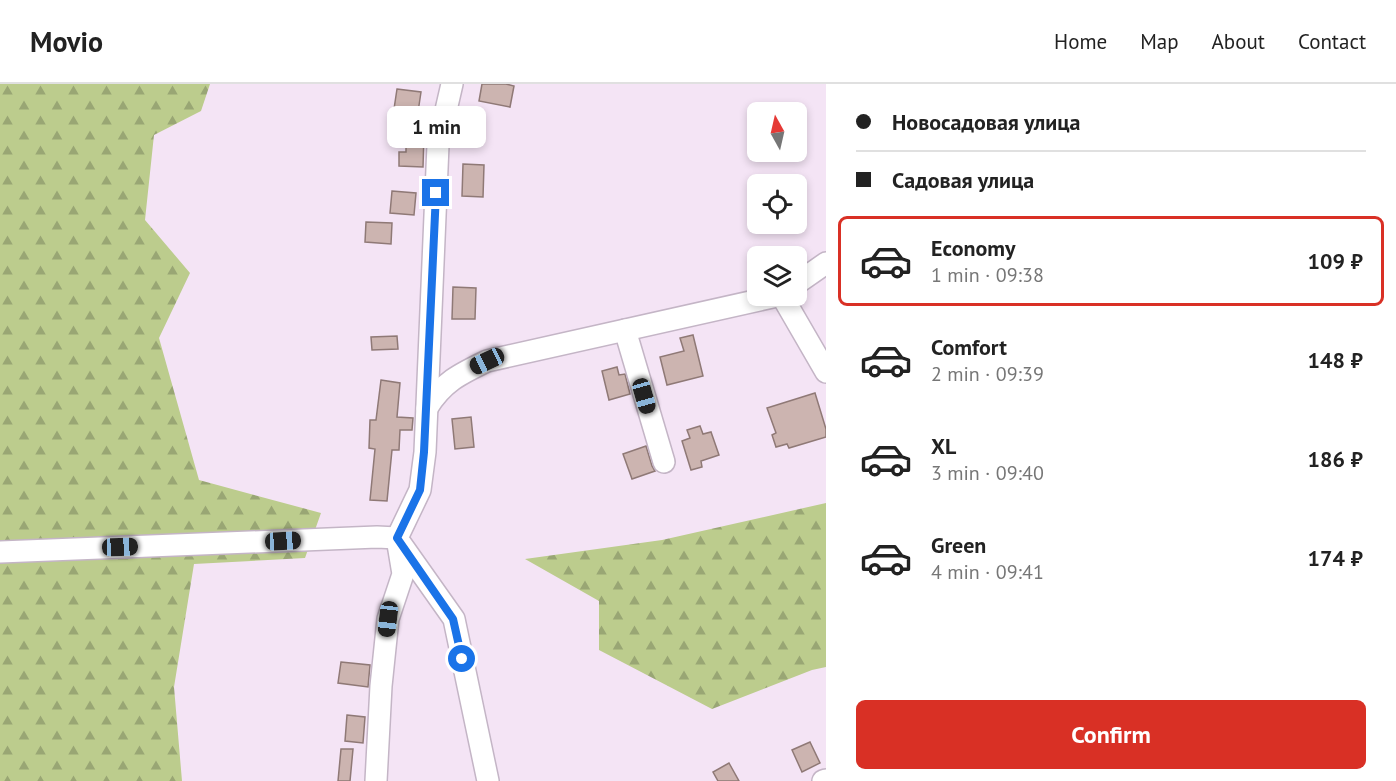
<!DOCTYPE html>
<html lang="en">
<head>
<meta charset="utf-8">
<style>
  :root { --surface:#fff; --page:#f2f2f2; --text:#222; --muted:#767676; --line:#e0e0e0; --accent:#d93025 }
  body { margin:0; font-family:"PT Sans",sans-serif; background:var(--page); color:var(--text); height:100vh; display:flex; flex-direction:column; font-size:22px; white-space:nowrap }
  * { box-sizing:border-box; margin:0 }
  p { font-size:20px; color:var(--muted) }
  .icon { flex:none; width:33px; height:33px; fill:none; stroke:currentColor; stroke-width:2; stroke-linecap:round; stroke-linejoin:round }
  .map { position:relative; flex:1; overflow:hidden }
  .sheet { display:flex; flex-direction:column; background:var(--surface); width:570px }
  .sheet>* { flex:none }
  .top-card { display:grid; align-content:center; height:132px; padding:0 30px; background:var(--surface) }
  .needle { width:39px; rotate:352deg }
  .buttons { position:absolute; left:747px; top:18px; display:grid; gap:12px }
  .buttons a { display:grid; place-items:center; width:60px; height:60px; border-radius:9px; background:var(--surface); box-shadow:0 3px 9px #0003; font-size:30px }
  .end { position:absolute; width:27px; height:27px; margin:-14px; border:8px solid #1a73e8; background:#fff; box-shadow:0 0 0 3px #fff }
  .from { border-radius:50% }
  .bubble { position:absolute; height:42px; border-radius:9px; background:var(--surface); box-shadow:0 3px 9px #0003; font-size:20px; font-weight:700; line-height:42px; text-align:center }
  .car { position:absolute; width:18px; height:36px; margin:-18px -9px; border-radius:8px; box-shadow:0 0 4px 2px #0007; background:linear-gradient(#222 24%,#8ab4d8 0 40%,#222 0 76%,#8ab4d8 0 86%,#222 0) }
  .top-card b { display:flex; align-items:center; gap:21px; height:57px; font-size:22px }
  .top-card b+b { border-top:2px solid var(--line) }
  .top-card i { width:15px; height:15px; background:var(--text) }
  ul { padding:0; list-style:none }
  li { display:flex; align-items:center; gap:18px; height:90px; margin:0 12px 9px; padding:0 18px; border:3px solid transparent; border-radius:9px }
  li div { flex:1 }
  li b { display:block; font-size:22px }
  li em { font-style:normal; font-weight:700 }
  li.selected { border-color:var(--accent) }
  li>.icon { width:54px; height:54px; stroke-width:1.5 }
  .action { display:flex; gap:12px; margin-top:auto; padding:12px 30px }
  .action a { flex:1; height:69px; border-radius:9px; background:var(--accent); color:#fff; font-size:24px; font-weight:700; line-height:69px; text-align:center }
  header { display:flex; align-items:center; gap:36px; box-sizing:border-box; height:84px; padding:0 30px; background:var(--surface); border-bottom:2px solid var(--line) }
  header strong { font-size:28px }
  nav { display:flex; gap:33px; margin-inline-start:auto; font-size:21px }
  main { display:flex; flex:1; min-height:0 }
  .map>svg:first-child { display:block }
</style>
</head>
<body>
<header>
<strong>Movio</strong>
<nav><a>Home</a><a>Map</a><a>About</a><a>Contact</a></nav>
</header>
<main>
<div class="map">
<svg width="826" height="697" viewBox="0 0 826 697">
  <defs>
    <pattern id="forest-firs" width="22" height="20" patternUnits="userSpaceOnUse" patternTransform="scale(1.5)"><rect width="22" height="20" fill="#bccc8d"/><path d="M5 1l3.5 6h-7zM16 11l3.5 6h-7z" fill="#99a674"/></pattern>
  </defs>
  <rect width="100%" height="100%" fill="#f4e4f5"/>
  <g fill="url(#forest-firs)">
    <polygon points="0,0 210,0 201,27 154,51 145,136 190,189 159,254 199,396 321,429 305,474 194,480 174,603 182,697 0,697"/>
    <polygon points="826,419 826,583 812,586 712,625 599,566 599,517 525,475 662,456"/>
  </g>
  <g fill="#ccb4b0" stroke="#8f7976" stroke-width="1.5">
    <polygon points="482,0 506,0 514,2 510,23 479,17"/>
    <polygon points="397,5 421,8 418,28 394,25"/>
    <polygon points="406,48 424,49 423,83 399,82 399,68 406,68"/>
    <polygon points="463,80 484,81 483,113 462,112"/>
    <polygon points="392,107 416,109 414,131 390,129"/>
    <polygon points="366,138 392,139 391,160 365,158"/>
    <polygon points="453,203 476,204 475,235 452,235"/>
    <polygon points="693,251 703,292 667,301 660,273 684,267 680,254"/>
    <polygon points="397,252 398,265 372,266 371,253"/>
    <polygon points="617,283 619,291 625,290 630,310 609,316 602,287"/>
    <polygon points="381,296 400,299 397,333 413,334 412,346 400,346 399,366 392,366 387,417 370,416 375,365 369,364 370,336 376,336"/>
    <polygon points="815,309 826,345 826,353 789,364 787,360 776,363 772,351 776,349 767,324"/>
    <polygon points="471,333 474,363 455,365 452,335"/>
    <polygon points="700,342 703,350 711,348 719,371 701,377 702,383 691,386 682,357 690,354 687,346"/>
    <polygon points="646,362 652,382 655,387 632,395 623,370"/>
    <polygon points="341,578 370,581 368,603 338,599"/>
    <polygon points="347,631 365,633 363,659 345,657"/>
    <polygon points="810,658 820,679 802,688 792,666"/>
    <polygon points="341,665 353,665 350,697 338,697"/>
    <polygon points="729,679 739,697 718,697 713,688"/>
  </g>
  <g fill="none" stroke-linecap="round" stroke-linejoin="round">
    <g stroke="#c4b5c6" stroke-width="24">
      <g id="minor">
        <polyline points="796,200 826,179"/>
        <polyline points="782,212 826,288"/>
        <polyline points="625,246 664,378"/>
        <path d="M427,324c16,-26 33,-34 60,-47l290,-65"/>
        <polyline points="401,460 454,535 488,697"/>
        <polyline points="0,468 377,453 397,454"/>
        <polyline points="376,697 381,602 388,535 403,490 397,454 420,406 425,368 438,61 452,0"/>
        <polyline points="823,697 826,696"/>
      </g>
    </g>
    <use href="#minor" stroke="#fff" stroke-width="21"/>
  </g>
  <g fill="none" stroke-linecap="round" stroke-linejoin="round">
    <polyline stroke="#1a73e8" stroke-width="8" points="436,109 424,368 420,406 397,454 453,535 462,575"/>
  </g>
</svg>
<div class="buttons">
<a><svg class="needle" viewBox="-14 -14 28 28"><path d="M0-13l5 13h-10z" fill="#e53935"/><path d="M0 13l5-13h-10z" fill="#767676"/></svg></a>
<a><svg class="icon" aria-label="locate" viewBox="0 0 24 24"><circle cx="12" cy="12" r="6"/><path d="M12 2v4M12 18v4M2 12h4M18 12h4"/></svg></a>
<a><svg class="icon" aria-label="layers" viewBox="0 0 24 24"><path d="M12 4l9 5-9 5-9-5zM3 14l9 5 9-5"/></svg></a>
</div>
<i class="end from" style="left:462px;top:575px"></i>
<i class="end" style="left:436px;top:109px"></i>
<div class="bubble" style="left:387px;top:22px;width:99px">1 min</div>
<i class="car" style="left:487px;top:277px;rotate:245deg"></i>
<i class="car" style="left:644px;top:312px;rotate:164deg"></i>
<i class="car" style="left:283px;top:457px;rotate:87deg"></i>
<i class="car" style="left:120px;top:463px;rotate:88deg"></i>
<i class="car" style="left:388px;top:535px;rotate:187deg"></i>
</div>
<section class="sheet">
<div class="top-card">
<b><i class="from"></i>Новосадовая улица</b>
<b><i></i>Садовая улица</b>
</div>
<ul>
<li class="selected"><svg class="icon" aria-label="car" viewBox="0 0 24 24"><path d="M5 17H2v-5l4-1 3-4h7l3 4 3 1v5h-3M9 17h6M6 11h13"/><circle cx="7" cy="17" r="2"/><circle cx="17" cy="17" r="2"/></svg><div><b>Economy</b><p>1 min · 09:38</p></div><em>109 ₽</em></li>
<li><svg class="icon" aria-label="car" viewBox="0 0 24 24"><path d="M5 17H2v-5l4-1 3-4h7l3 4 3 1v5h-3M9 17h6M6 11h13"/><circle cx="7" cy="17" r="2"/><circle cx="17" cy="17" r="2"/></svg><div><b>Comfort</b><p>2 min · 09:39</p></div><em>148 ₽</em></li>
<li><svg class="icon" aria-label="car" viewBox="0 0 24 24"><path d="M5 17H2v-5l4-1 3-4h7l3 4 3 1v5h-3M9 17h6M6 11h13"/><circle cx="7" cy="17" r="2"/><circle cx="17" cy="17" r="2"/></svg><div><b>XL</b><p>3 min · 09:40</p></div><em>186 ₽</em></li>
<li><svg class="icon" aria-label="car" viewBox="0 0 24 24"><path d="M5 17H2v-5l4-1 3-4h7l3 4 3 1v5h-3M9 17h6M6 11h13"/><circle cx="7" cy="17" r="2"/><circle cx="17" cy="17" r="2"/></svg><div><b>Green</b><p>4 min · 09:41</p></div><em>174 ₽</em></li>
</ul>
<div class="action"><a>Confirm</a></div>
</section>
</main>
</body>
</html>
